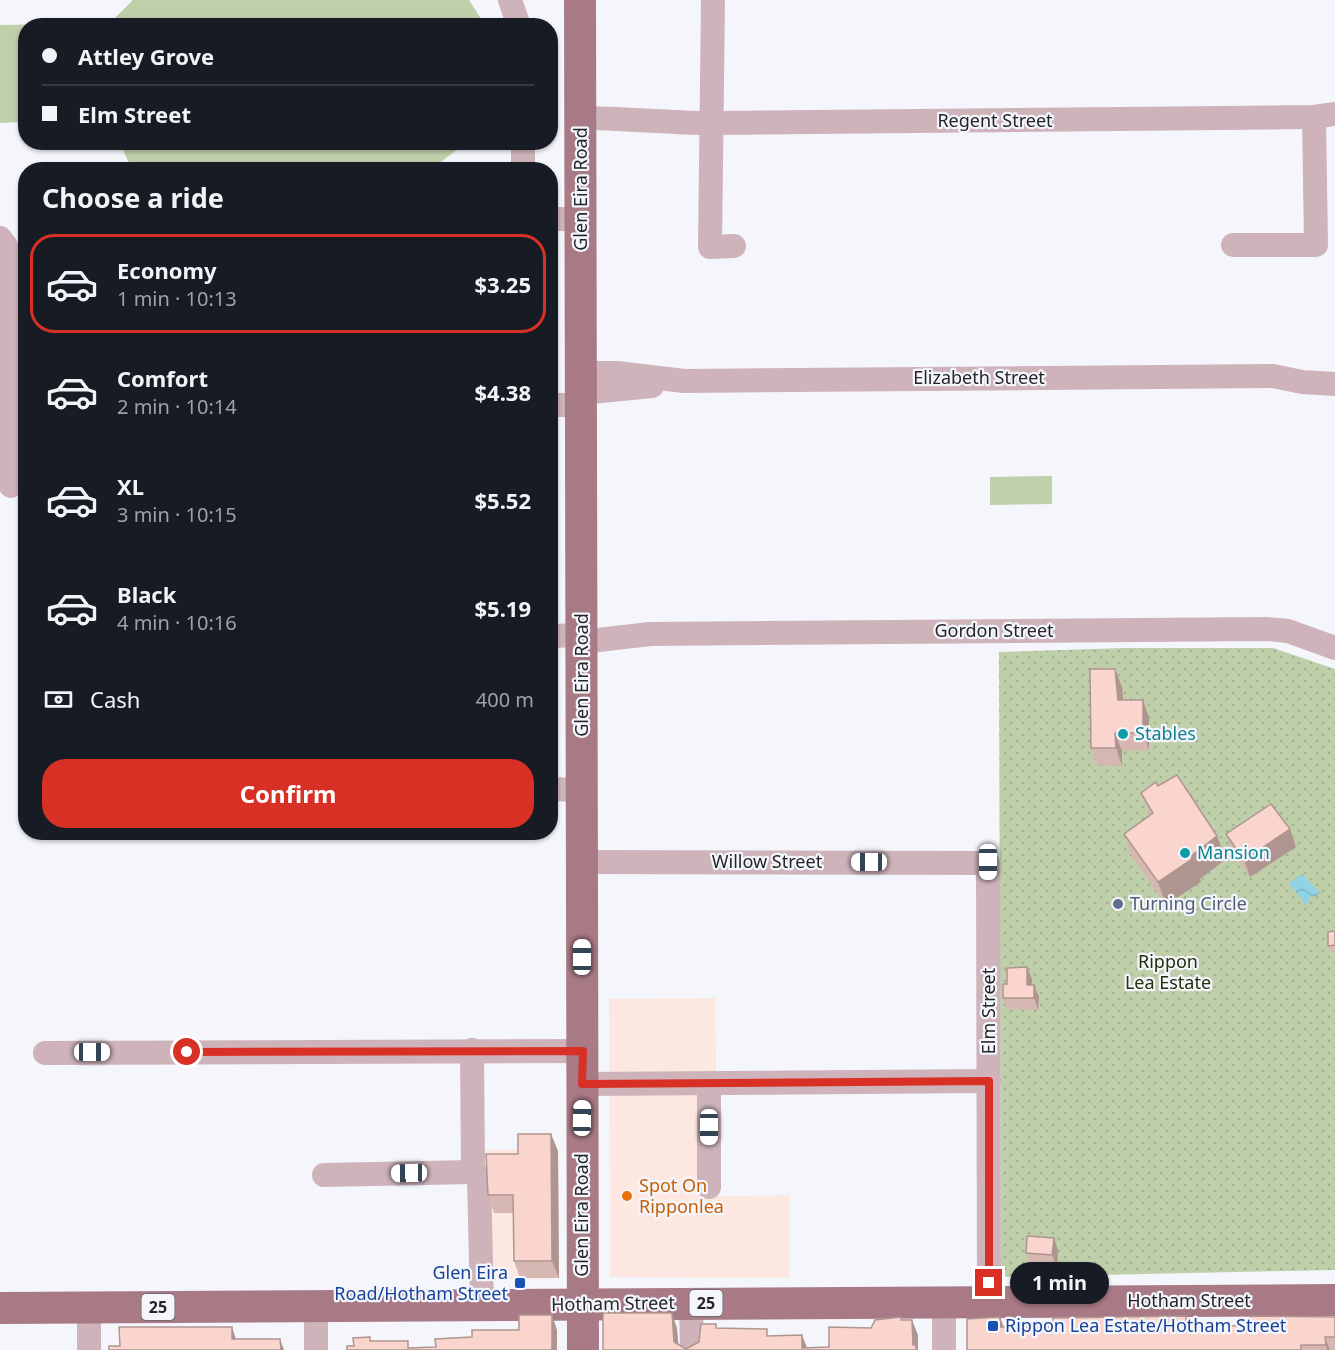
<!DOCTYPE html>
<html lang="en">
<head>
<meta charset="utf-8">
<style>
  :root { --surface:#171b24; --page:#20242c; --text:#f1f3f6; --muted:#9ea1a6; --line:#363941; --accent:#d93025 }
  body { margin:0; font-family:"Noto Sans",sans-serif; background:var(--page); color:var(--text); height:100vh; display:flex; flex-direction:column; font-size:22px; white-space:nowrap }
  * { box-sizing:border-box; margin:0 }
  p { font-size:20px; color:var(--muted) }
  .icon { flex:none; width:33px; height:33px; fill:none; stroke:currentColor; stroke-width:2; stroke-linecap:round; stroke-linejoin:round }
  .map { position:relative; flex:1; overflow:hidden }
  .side { position:absolute; left:18px; top:162px; width:540px; height:678px; display:flex; flex-direction:column; background:var(--surface); border-radius:24px; box-shadow:0 2px 4px #0004 }
  .side>* { flex:none }
  .guide { position:absolute; left:18px; top:18px; width:540px; height:132px; border-radius:24px; box-shadow:0 2px 4px #0004; display:grid; align-content:center; height:132px; padding:0 24px; background:var(--surface) }
  .end { position:absolute; width:27px; height:27px; margin:-14px; border:8px solid #d93025; background:#fff; box-shadow:0 0 0 3px #fff }
  .from { border-radius:50% }
  .bubble { position:absolute; height:42px; border-radius:21px; background:var(--surface); box-shadow:0 2px 4px #0004; font-size:20px; font-weight:700; line-height:42px; text-align:center }
  .car { position:absolute; width:18px; height:36px; margin:-18px -9px; border-radius:8px; box-shadow:0 0 4px 2px #0007; background:linear-gradient(#fff 24%,#345 0 40%,#fff 0 76%,#345 0 86%,#fff 0) }
  .guide b { display:flex; align-items:center; gap:21px; height:57px; font-size:22px }
  .guide b+b { border-top:2px solid var(--line) }
  .guide i { width:15px; height:15px; background:var(--text) }
  ul { padding:0; list-style:none }
  li { display:flex; align-items:center; gap:18px; height:99px; margin:0 12px 9px; padding:0 12px; border:3px solid transparent; border-radius:24px }
  li div { flex:1 }
  li b { display:block; font-size:22px }
  li em { font-style:normal; font-weight:700 }
  li.current { border-color:var(--accent) }
  li>.icon { width:54px; height:54px; stroke-width:1.5 }
  h2 { padding:0 24px; font-size:27px; line-height:72px }
  .pay { display:flex; align-items:center; gap:15px; height:66px; padding:0 24px; font-size:22px }
  .pay p { margin-inline-start:auto }
  .primary-button { display:flex; gap:12px; margin-top:auto; padding:12px 24px }
  .primary-button a { flex:1; height:69px; border-radius:24px; background:var(--accent); color:#fff; font-size:24px; font-weight:700; line-height:69px; text-align:center }
  .map>svg:first-child { display:block }
</style>
</head>
<body>
<div class="map">
<svg width="1335" height="1350" viewBox="0 0 1335 1350">
  <defs>
    <pattern id="park-dots" width="8" height="8" patternUnits="userSpaceOnUse" patternTransform="scale(1.5)"><rect width="8" height="8" fill="#bfcfaa"/><path d="M2 2h.1M6 6h.1" fill="none" stroke="#a4b292" stroke-width="1.8" stroke-linecap="round"/></pattern>
    <pattern id="water-waves" width="16" height="10" patternUnits="userSpaceOnUse" patternTransform="scale(1.5)"><rect width="16" height="10" fill="#91d3e5"/><path d="M0 5q4-4 8 0t8 0" fill="none" stroke="#7db5c4"/></pattern>
  </defs>
  <rect width="100%" height="100%" fill="#f5f6fc"/>
  <g fill="#fce8e1">
    <polygon points="715,998 718,1196 789,1195 789,1278 610,1277 609,999"/>
    <polygon points="556,1149 558,1273 552,1279 485,1279 476,1150"/>
  </g>
  <g fill="#bfcfaa">
    <polygon points="133,0 469,0 485,25 108,25"/>
    <polygon points="56,24 26,26 25,122 0,123 0,25"/>
    <polygon points="120,143 466,143 430,170 137,169 128,161"/>
    <polygon points="1052,476 1052,504 990,505 990,477"/>
  </g>
  <polygon fill="url(#park-dots)" points="1123,648 1273,648 1335,669 1335,1270 1001,1277 999,652"/>
  <polygon fill="url(#water-waves)" points="1302,874 1320,893 1315,897 1311,896 1306,906 1289,883"/>
  <g fill="none" stroke-linecap="round" stroke-linejoin="round">
    <g stroke="#ceb3ba" stroke-width="24">
      <polyline points="510,0 519,26"/>
      <polyline points="713,0 710,247 734,246"/>
      <path d="M580,118c44,0 87,5 131,5l603,-6 21,-3"/>
      <polyline points="523,170 523,142"/>
      <polyline points="550,219 581,219"/>
      <polyline points="0,238 6,246 8,258 11,486"/>
      <polyline points="1233,245 1316,245 1314,117"/>
      <polyline points="581,373 617,373 684,381 1273,376 1302,382 1335,384"/>
      <polyline points="581,393 652,386"/>
      <polyline points="550,405 581,405"/>
      <polyline points="550,636 582,635"/>
      <polyline points="581,642 650,634 1267,629 1288,631 1335,648"/>
      <polyline points="550,789 582,790"/>
      <polyline points="582,862 988,863 989,1303"/>
      <polyline points="45,1053 583,1051"/>
      <polyline points="583,1084 989,1081"/>
      <polyline points="473,1172 479,1177 482,1306"/>
      <polyline points="324,1175 473,1172 472,1050"/>
      <polyline points="709,1187 709,1083"/>
      <polyline points="691,1303 692,1350"/>
      <polyline points="316,1306 316,1350"/>
      <polyline points="89,1307 89,1350"/>
      <polyline points="944,1350 944,1302"/>
    </g>
    <g stroke="#a87a86" stroke-width="32">
      <polyline points="580,0 583,1350"/>
      <polyline points="0,1308 1335,1300"/>
    </g>
  </g>
  <g fill="#d7b7b1">
    <polygon points="1122,687 1123,700 1149,718 1149,750 1122,751 1122,766 1097,765 1091,748"/>
    <polygon points="1158,786 1217,836 1226,859 1200,879 1201,882 1166,905 1132,857 1124,834 1150,816 1141,793"/>
    <polygon points="1290,829 1296,847 1250,877 1232,852 1226,834"/>
    <polygon points="1335,932 1335,951 1330,952 1328,946"/>
    <polygon points="1027,967 1032,979 1031,985 1034,985 1039,997 1038,1010 1007,1009 1003,998 1007,984"/>
    <polygon points="558,1151 559,1278 520,1278 514,1261 514,1213 494,1213 488,1195 518,1154"/>
    <polygon points="1054,1238 1058,1250 1057,1267 1030,1265 1026,1253"/>
    <polygon points="1000,1317 1004,1327 1053,1327 1189,1324 1244,1326 1335,1317 1335,1350 967,1350"/>
  </g>
  <g fill="#af9590">
    <polygon points="1115,669 1122,687 1125,717 1118,700"/>
    <polygon points="1143,700 1149,718 1149,750 1143,733"/>
    <polygon points="1115,733 1122,751 1122,766 1116,748"/>
    <polygon points="1290,829 1296,847 1250,877 1244,860"/>
    <polygon points="1217,836 1226,859 1200,879 1201,882 1166,905 1158,882"/>
    <polygon points="1027,967 1032,979 1031,997 1027,985"/>
    <polygon points="1034,985 1039,997 1038,1010 1034,998"/>
    <polygon points="551,1134 558,1151 559,1278 552,1261"/>
    <polygon points="1054,1238 1058,1250 1057,1267 1052,1255"/>
    <polygon points="672,1313 677,1328 679,1350 674,1342"/>
    <polygon points="552,1315 557,1330 557,1350 552,1350"/>
    <polygon points="1000,1317 1006,1334 1000,1327"/>
    <polygon points="912,1320 918,1335 918,1350 914,1350 913,1345"/>
    <polygon points="232,1327 237,1342 232,1339"/>
    <polygon points="802,1335 808,1350 802,1348"/>
    <polygon points="1325,1337 1330,1350 1327,1350 1326,1345"/>
    <polygon points="280,1339 284,1350 281,1350"/>
  </g>
  <g fill="#fad5ce" stroke="#af9590" stroke-width="1.5">
    <polygon points="1090,669 1115,669 1118,700 1143,700 1143,733 1115,733 1116,748 1091,748"/>
    <polygon points="1177,775 1217,836 1191,856 1192,859 1158,882 1124,834 1153,813 1141,793 1156,782 1158,786"/>
    <polygon points="1271,804 1290,829 1244,860 1226,834"/>
    <polygon points="1333,931 1335,932 1335,945 1328,946 1328,932"/>
    <polygon points="1027,967 1027,985 1034,985 1034,998 1003,998 1003,984 1007,984 1007,968"/>
    <polygon points="518,1134 551,1134 552,1261 514,1261 513,1195 488,1195 486,1154 518,1154"/>
    <polygon points="1027,1236 1054,1238 1052,1255 1026,1253"/>
    <polygon points="603,1313 672,1313 674,1342 686,1349 699,1342 701,1324 716,1324 716,1328 767,1329 767,1336 802,1335 802,1348 829,1347 829,1327 871,1328 875,1320 901,1317 901,1320 912,1320 913,1345 916,1345 916,1350 603,1350"/>
    <polygon points="519,1315 552,1315 552,1350 347,1350 347,1346 354,1346 353,1338 370,1337 370,1341 408,1341 408,1348 436,1347 435,1339 472,1337 472,1330 519,1330"/>
    <polygon points="1186,1316 1186,1324 1244,1326 1244,1321 1250,1321 1250,1316 1335,1317 1335,1337 1325,1337 1326,1345 1301,1345 1301,1350 967,1350 967,1319 1000,1317 1000,1327 1053,1327 1053,1318"/>
    <polygon points="119,1327 232,1327 232,1339 280,1339 281,1350 109,1350 109,1346 120,1346"/>
  </g>
  <g fill="none" stroke-linecap="round" stroke-linejoin="round">
    <polyline stroke="#d93025" stroke-width="8" points="187,1052 583,1051 582,1084 989,1081 989,1283"/>
  </g>
  <g fill="#0f9aa8" stroke="#f5f6fc" stroke-width="2">
    <circle cx="1123" cy="734" r="6"/>
    <circle cx="1185" cy="853" r="6"/>
  </g>
  <circle fill="#5c6f8a" stroke="#f5f6fc" stroke-width="2" cx="1118" cy="904" r="6"/>
  <circle fill="#e8710a" stroke="#f5f6fc" stroke-width="2" cx="627" cy="1196" r="6"/>
  <g fill="#1a4fb4" stroke="#f5f6fc" stroke-width="2">
    <rect x="514" y="1277" width="12" height="12" rx="3"/>
    <rect x="987" y="1320" width="12" height="12" rx="3"/>
  </g>
  <g text-anchor="middle" stroke-width="4.5" stroke-linejoin="round" paint-order="stroke">
    <g fill="#f5f6fc" stroke="#636467" stroke-width="1.5">
      <rect x="689.5" y="1290" width="33" height="26" rx="4.5"/>
      <rect x="141.5" y="1294" width="33" height="26" rx="4.5"/>
    </g>
    <g font-size="16" font-weight="bold" fill="#242527">
      <text x="706" y="1309">25</text>
      <text x="158" y="1313">25</text>
    </g>
    <g font-size="18" fill="#242527" stroke="#f5f6fc">
      <text x="995" y="127">Regent Street</text>
      <text transform="translate(581 189) rotate(-90)" y="6">Glen Eira Road</text>
      <text x="979" y="384">Elizabeth Street</text>
      <text x="994" y="637">Gordon Street</text>
      <text transform="translate(582 675) rotate(-90)" y="6">Glen Eira Road</text>
      <text x="767" y="868">Willow Street</text>
      <text transform="translate(989 1011) rotate(-90)" y="6">Elm Street</text>
      <text transform="translate(582 1215) rotate(-90)" y="6">Glen Eira Road</text>
      <text x="1189" y="1307">Hotham Street</text>
      <text transform="translate(613 1304) rotate(-1)" y="6">Hotham Street</text>
    </g>
    <g font-size="18" fill="#0d838f" stroke="#f5f6fc" text-anchor="start">
      <text x="1135" y="740">Stables</text>
      <text x="1197" y="859">Mansion</text>
    </g>
    <g font-size="18" fill="#4e5e75" stroke="#f5f6fc" text-anchor="start">
      <text x="1130" y="910">Turning Circle</text>
    </g>
    <g font-size="18" fill="#23300b" stroke="#f5f6fc">
      <text x="1168" y="968">Rippon<tspan x="1168" dy="21">Lea Estate</tspan></text>
    </g>
    <g font-size="18" fill="#c56008" stroke="#f5f6fc" text-anchor="start">
      <text x="639" y="1192">Spot On<tspan x="639" dy="21">Ripponlea</tspan></text>
    </g>
    <g font-size="18" fill="#164399" stroke="#f5f6fc" text-anchor="end">
      <text x="508" y="1279">Glen Eira<tspan x="508" dy="21">Road/Hotham Street</tspan></text>
      <text x="1005" y="1332" text-anchor="start">Rippon Lea Estate/Hotham Street</text>
    </g>
  </g>
</svg>
<i class="end from" style="left:187px;top:1052px"></i>
<i class="end" style="left:989px;top:1283px"></i>
<div class="bubble" style="left:1010px;top:1262px;width:99px">1 min</div>
<i class="car" style="left:869px;top:862px;rotate:270deg"></i>
<i class="car" style="left:988px;top:862px;rotate:180deg"></i>
<i class="car" style="left:582px;top:957px;rotate:0deg"></i>
<i class="car" style="left:92px;top:1052px;rotate:90deg"></i>
<i class="car" style="left:582px;top:1118px;rotate:1deg"></i>
<i class="car" style="left:709px;top:1127px;rotate:180deg"></i>
<i class="car" style="left:409px;top:1173px;rotate:269deg"></i>
<div class="guide">
<b><i class="from"></i>Attley Grove</b>
<b><i></i>Elm Street</b>
</div>
<section class="side">
<h2>Choose a ride</h2>
<ul>
<li class="current"><svg class="icon" aria-label="car" viewBox="0 0 24 24"><path d="M5 17H2v-5l4-1 3-4h7l3 4 3 1v5h-3M9 17h6M6 11h13"/><circle cx="7" cy="17" r="2"/><circle cx="17" cy="17" r="2"/></svg><div><b>Economy</b><p>1 min · 10:13</p></div><em>$3.25</em></li>
<li><svg class="icon" aria-label="car" viewBox="0 0 24 24"><path d="M5 17H2v-5l4-1 3-4h7l3 4 3 1v5h-3M9 17h6M6 11h13"/><circle cx="7" cy="17" r="2"/><circle cx="17" cy="17" r="2"/></svg><div><b>Comfort</b><p>2 min · 10:14</p></div><em>$4.38</em></li>
<li><svg class="icon" aria-label="car" viewBox="0 0 24 24"><path d="M5 17H2v-5l4-1 3-4h7l3 4 3 1v5h-3M9 17h6M6 11h13"/><circle cx="7" cy="17" r="2"/><circle cx="17" cy="17" r="2"/></svg><div><b>XL</b><p>3 min · 10:15</p></div><em>$5.52</em></li>
<li><svg class="icon" aria-label="car" viewBox="0 0 24 24"><path d="M5 17H2v-5l4-1 3-4h7l3 4 3 1v5h-3M9 17h6M6 11h13"/><circle cx="7" cy="17" r="2"/><circle cx="17" cy="17" r="2"/></svg><div><b>Black</b><p>4 min · 10:16</p></div><em>$5.19</em></li>
</ul>
<div class="pay"><svg class="icon" aria-label="cash" viewBox="0 0 24 24"><path d="M3 7h18v10H3z"/><circle cx="12" cy="12" r="2"/></svg>Cash<p>400 m</p></div>
<div class="primary-button"><a>Confirm</a></div>
</section>
</div>
</body>
</html>
